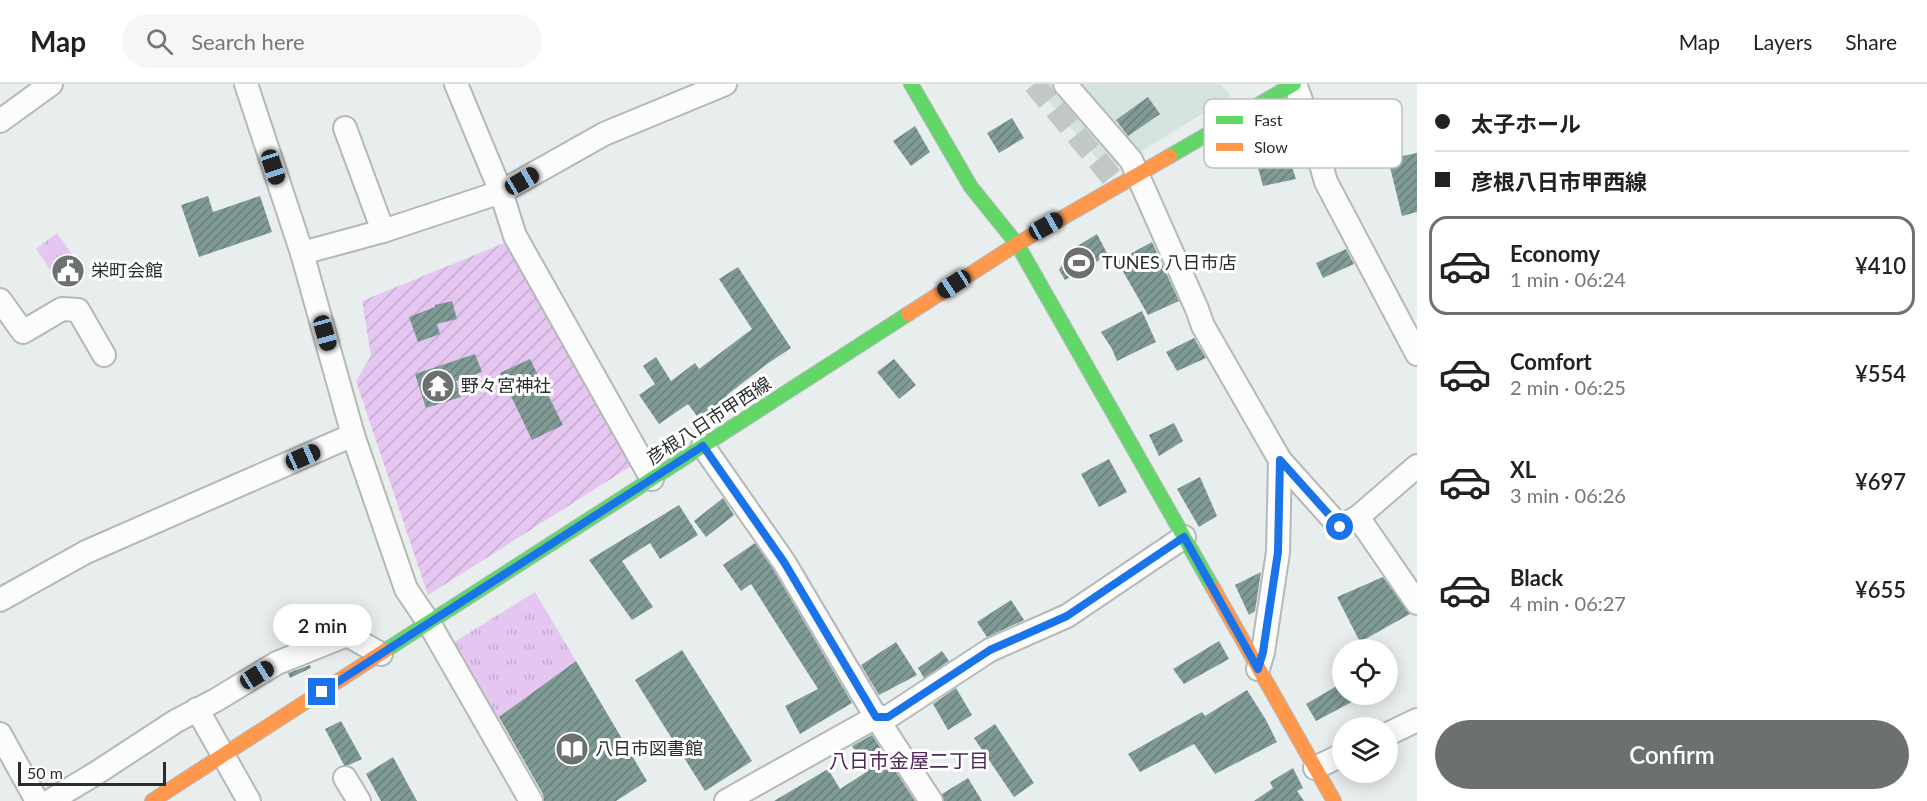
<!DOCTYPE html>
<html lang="en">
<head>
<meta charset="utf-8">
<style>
  :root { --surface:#fff; --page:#f6f6f6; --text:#222; --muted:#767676; --line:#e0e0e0; --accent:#6c7170 }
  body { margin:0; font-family:Lato,"Noto Sans JP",sans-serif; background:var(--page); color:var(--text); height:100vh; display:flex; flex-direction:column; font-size:22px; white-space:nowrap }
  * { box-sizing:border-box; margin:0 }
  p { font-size:20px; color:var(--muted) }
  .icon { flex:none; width:33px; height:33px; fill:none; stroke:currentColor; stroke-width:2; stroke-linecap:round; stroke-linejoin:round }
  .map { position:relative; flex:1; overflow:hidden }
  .side { display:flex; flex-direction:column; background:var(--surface); width:510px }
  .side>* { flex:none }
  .banner { display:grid; align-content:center; height:132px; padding:0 18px; background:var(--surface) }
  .buttons { position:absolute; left:1332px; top:555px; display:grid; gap:12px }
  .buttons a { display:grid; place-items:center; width:66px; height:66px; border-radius:50%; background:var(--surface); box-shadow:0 3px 15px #0003; font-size:30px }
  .scale { position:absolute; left:18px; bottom:15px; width:148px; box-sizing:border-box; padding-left:6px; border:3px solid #292e2c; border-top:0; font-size:16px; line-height:21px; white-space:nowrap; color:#292e2c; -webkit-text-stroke:4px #fff; paint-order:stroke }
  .end { position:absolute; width:27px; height:27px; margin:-14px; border:8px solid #1a73e8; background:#fff; box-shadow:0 0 0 3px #fff }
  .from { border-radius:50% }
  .bubble { position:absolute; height:42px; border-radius:21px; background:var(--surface); box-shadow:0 3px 15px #0003; font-size:20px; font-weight:600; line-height:42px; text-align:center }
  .car { position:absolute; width:18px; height:36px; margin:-18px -9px; border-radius:8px; box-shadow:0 0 4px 2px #0007; background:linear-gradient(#222 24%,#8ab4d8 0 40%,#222 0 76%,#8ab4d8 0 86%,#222 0) }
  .banner b { display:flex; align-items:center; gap:21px; height:57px; font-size:22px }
  .banner b+b { border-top:2px solid var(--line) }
  .banner i { width:15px; height:15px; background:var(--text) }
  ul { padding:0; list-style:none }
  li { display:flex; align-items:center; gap:18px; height:99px; margin:0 12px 9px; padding:0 6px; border:3px solid transparent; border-radius:18px }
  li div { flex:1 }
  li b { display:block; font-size:22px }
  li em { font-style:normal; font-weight:600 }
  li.selected { border-color:var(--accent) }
  li>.icon { width:54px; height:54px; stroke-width:1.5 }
  .primary-button { display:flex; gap:12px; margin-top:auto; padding:12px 18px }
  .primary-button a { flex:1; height:69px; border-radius:36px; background:var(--accent); color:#fff; font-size:24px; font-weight:600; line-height:69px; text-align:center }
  header { display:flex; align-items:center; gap:36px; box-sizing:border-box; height:84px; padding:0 30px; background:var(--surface); border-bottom:2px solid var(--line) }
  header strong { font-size:28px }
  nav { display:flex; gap:33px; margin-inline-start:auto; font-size:21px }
  .search { width:420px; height:54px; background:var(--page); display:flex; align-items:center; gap:15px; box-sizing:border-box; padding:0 21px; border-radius:33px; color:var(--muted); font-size:22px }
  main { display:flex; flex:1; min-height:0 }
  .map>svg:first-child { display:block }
</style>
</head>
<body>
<header>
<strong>Map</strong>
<div class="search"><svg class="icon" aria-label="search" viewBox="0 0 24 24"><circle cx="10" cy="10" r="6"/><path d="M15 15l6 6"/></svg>Search here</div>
<nav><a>Map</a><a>Layers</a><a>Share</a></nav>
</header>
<main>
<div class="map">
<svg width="1417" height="717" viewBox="0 0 1417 717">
  <defs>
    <pattern id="park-tufts" width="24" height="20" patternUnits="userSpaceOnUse" patternTransform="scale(1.5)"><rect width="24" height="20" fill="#e5c6f0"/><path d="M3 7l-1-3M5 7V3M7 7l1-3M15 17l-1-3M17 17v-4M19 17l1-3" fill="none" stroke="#c4aace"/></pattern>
    <pattern id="garden-furrows" width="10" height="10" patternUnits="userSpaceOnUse" patternTransform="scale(1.5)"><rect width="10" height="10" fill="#e5c6f0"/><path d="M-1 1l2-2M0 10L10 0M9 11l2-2" fill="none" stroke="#c4aace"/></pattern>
    <pattern id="building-hatch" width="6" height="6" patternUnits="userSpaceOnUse" patternTransform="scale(1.5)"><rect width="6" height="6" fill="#809b96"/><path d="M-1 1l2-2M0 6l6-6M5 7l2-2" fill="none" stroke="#697f7b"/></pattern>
  </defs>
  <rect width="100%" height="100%" fill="#e8eeed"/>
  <polygon fill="#d5e3e0" points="1034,0 1220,0 1231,12 1108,88"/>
  <g fill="url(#park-tufts)">
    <polygon points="57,149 74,173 52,188 36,165"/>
    <polygon points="535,508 576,577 498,634 451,560"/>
  </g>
  <polygon fill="url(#garden-furrows)" points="509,157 636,379 428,511 356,297 371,272 362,217"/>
  <g fill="url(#building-hatch)">
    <polygon points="1148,13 1160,30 1128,52 1116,36"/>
    <polygon points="1012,34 1024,54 999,69 987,49"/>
    <polygon points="915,42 930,68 911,82 893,57"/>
    <polygon points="1280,47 1296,95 1263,102 1251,58 1259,57 1268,51"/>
    <polygon points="1417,69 1417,128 1402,132 1388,75"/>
    <polygon points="208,112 213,128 260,112 272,148 199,173 181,121"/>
    <polygon points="1097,150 1108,171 1065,196 1059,186 1071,166"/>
    <polygon points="1152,158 1179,217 1148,231 1117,177"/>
    <polygon points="1346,165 1354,180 1323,194 1316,179"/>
    <polygon points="738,183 791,264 767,280 727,311 729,313 699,335 688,320 659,340 639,311 655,300 643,282 656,273 671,297 695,279 699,285 752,245 719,195"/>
    <polygon points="452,217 457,235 437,240 440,250 418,258 409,233 435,223 435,221"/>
    <polygon points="1142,227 1156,258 1117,277 1112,265 1101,248"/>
    <polygon points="1194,254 1206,274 1177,287 1166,268"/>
    <polygon points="475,270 482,288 456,297 461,313 426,324 415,290"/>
    <polygon points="530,275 563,341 532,356 500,289"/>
    <polygon points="894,275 916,301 899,315 877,288"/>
    <polygon points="1174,339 1183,357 1159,372 1149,351"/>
    <polygon points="1109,375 1127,408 1099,423 1081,390"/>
    <polygon points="1200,393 1217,432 1199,443 1177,405"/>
    <polygon points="723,414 734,431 706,453 694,437"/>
    <polygon points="679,421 698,451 660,475 650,459 622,477 653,523 632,536 589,476"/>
    <polygon points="755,459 773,485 852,619 800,650 785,622 818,605 751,500 741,507 723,481"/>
    <polygon points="1261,488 1255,527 1249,531 1235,501"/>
    <polygon points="1383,493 1410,530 1360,558 1337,513"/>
    <polygon points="1011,516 1024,536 987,553 977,538"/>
    <polygon points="1219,557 1229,575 1184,600 1173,585"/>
    <polygon points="896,558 917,591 879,611 861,581"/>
    <polygon points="682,566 752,677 705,707 635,596"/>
    <polygon points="942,567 949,577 924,594 918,584"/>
    <polygon points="576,577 647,697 616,717 544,717 543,710 499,633"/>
    <polygon points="310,581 311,584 290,594 288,589"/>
    <polygon points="1342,599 1342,610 1367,610 1316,637 1306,620"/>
    <polygon points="956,604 972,631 948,646 933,620"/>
    <polygon points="1247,606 1266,636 1277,658 1215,690 1194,660 1140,688 1128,670 1202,628 1205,632"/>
    <polygon points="341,637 362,675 349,681 344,681 325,645"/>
    <polygon points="995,640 1034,699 1014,713 974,654"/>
    <polygon points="872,651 915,717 774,717 828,685 840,705 868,687 852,662"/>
    <polygon points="393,673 417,717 381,717 366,690"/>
    <polygon points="1293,684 1303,704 1297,707 1304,717 1254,717 1273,704 1270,698"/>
    <polygon points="968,694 982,717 944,717 942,710"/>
  </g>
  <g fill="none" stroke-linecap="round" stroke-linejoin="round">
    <polyline stroke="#c2c8c6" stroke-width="22" stroke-dasharray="22 11" stroke-linecap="butt" points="1034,0 1119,102"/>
    <g stroke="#b4b9b8" stroke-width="26">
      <g id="street">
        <polyline points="246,0 302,169 353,351 406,505 429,539 531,717"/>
        <polyline points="456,0 501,108 515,152 652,395"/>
        <polyline points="1065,0 1131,76 1197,225 1203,242 1280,376 1340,443 1358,433 1417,382"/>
        <polyline points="1295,0 1309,38 1326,98 1417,270"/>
        <polyline points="0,37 51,0"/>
        <polyline points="345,44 383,147"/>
        <polyline points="302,169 383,147 501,108 604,50 725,0"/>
        <polyline points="0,216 23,248 62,225 78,226 104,271"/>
        <polyline points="703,362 784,478 876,633 931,717"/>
        <polyline points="1358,433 1417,519"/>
        <polyline points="0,516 86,468 353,351"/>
        <polyline points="1258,585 1263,568 1278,468 1280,376"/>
        <polyline points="197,625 249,717"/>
        <polyline points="0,650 37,717"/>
        <polyline points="1388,650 1417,636"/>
        <polyline points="1315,684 1342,671"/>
        <polyline points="345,694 359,717"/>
        <polyline points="50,717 98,688 176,637 216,616 277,579 347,551 381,570"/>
        <polyline points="726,717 876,633 888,633 990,566 1067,532 1184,453"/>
      </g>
    </g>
    <g stroke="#b4b9b8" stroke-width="16">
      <g id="fast">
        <polyline points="911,0 971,103 1017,160 1213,504"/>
        <polyline points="1170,72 1294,0"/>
        <polyline points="386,566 908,230"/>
      </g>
    </g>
    <g stroke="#b4b9b8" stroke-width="16">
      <g id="slow">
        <polyline points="908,230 1017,160 1170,72"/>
        <polyline points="1213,504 1334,717"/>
        <polyline points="152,717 386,566"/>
      </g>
    </g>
    <use href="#street" stroke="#fcfcfc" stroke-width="22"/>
    <use href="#fast" stroke="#63d668" stroke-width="14"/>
    <use href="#slow" stroke="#ff974d" stroke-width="14"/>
  </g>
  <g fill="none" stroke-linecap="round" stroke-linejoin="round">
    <polyline stroke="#1a73e8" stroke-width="8" points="322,608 703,362 784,478 876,633 888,633 990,566 1067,532 1184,453 1258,585 1263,568 1278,468 1280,376 1340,443"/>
  </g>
  <defs>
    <g id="stadium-disc" transform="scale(1.725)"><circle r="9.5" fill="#6c7170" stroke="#fff"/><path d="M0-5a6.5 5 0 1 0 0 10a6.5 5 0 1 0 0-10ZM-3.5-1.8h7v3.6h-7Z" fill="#fff"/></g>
    <g id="civic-disc" transform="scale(1.725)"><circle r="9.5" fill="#6c7170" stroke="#fff"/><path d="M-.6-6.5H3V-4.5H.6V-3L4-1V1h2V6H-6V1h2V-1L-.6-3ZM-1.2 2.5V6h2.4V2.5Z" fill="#fff"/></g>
    <g id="temple-disc" transform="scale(1.725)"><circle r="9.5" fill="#6c7170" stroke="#fff"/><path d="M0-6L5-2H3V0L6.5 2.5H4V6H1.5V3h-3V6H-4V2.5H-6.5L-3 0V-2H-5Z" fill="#fff"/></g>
    <g id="library-disc" transform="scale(1.725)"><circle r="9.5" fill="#6c7170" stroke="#fff"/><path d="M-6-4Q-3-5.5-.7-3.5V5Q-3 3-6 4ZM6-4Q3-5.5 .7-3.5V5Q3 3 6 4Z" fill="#fff"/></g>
  </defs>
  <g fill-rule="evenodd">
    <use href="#stadium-disc" x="1079" y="179"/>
    <use href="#civic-disc" x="68" y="187"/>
    <use href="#temple-disc" x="438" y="302"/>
    <use href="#library-disc" x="572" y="665"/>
  </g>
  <g text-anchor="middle" stroke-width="6" stroke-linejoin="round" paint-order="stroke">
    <g font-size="18" fill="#292e2c" stroke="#fff" text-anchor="start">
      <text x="1102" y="185">TUNES 八日市店</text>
      <text x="91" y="193">栄町会館</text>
      <text x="461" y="308">野々宮神社</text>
      <text x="595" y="671">八日市図書館</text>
    </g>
    <g font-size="18" fill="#292e2c" stroke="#fff">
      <text transform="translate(709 337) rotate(-33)" y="6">彦根八日市甲西線</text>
    </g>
    <g font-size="20" fill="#52285c" stroke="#fff">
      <text x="909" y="684">八日市金屋二丁目</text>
    </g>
  </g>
  <rect x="1204" y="15" width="198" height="69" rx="9" fill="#fff" stroke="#bfc0c0" stroke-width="1.5"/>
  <rect x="1216" y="32" width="27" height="8" fill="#63d668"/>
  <rect x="1216" y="59" width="27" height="8" fill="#ff974d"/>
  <g font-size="16" fill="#292e2c">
    <text x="1254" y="42">Fast</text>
    <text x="1254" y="69">Slow</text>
  </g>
</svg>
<div class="buttons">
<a><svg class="icon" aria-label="locate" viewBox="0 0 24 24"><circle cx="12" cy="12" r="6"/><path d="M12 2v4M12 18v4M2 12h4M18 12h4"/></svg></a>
<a><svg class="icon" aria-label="layers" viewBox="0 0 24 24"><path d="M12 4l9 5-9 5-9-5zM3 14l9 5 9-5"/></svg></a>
</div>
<div class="scale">50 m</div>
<i class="end from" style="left:1340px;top:443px"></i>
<i class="end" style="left:322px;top:608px"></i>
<div class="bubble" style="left:273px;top:520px;width:99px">2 min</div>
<i class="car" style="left:273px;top:83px;rotate:162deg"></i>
<i class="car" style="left:522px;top:97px;rotate:60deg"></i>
<i class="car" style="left:1046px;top:142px;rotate:61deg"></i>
<i class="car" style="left:954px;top:200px;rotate:237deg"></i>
<i class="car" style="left:325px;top:249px;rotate:164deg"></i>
<i class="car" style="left:303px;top:373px;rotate:66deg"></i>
<i class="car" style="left:257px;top:591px;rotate:58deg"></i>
</div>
<section class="side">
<div class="banner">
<b><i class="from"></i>太子ホール</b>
<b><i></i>彦根八日市甲西線</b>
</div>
<ul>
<li class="selected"><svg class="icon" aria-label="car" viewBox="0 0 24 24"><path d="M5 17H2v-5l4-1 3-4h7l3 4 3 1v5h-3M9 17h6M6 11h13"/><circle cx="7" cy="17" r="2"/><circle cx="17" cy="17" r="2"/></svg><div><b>Economy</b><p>1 min · 06:24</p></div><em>¥410</em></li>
<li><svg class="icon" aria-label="car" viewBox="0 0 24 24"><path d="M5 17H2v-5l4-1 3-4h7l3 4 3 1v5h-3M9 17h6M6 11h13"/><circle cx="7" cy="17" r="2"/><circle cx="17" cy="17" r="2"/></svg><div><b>Comfort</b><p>2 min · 06:25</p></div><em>¥554</em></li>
<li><svg class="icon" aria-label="car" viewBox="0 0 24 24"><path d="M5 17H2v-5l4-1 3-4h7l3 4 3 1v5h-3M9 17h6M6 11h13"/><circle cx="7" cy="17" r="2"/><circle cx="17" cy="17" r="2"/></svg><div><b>XL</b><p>3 min · 06:26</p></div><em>¥697</em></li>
<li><svg class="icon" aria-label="car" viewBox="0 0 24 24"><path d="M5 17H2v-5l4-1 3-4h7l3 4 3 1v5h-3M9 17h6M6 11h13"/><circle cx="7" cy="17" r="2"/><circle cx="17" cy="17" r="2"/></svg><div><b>Black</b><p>4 min · 06:27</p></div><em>¥655</em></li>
</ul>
<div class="primary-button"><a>Confirm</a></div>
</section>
</main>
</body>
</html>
